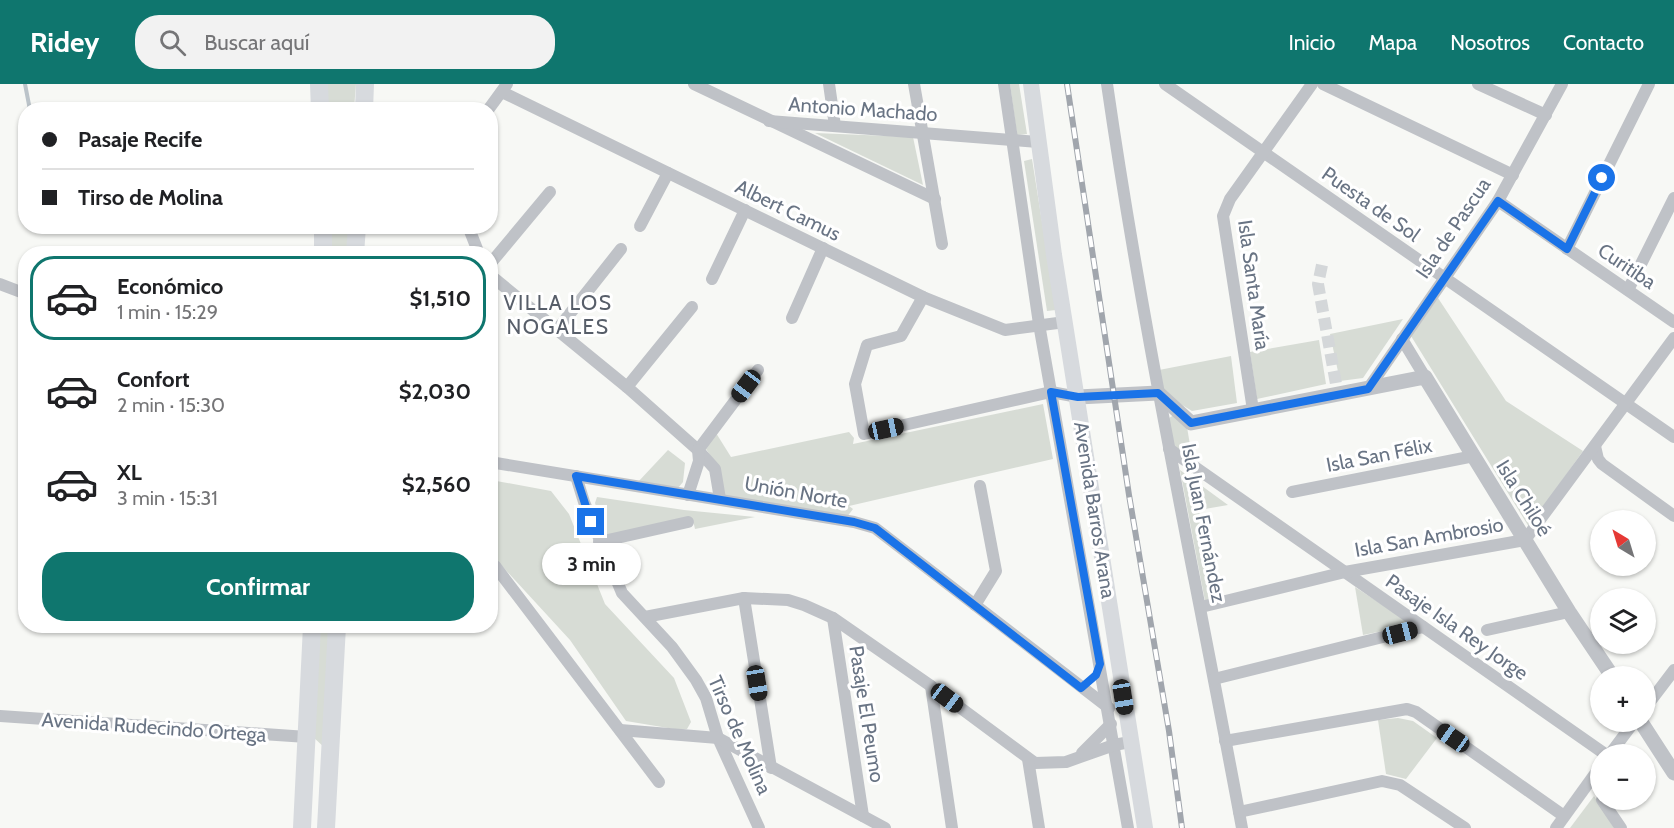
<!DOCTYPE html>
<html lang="es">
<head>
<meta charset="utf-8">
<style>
  :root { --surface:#fff; --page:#f2f2f2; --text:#202124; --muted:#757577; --line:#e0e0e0; --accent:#0f766e }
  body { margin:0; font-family:Cabin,sans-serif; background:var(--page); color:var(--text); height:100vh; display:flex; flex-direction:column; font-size:22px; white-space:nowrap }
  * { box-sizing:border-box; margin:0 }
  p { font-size:20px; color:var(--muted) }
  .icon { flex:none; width:33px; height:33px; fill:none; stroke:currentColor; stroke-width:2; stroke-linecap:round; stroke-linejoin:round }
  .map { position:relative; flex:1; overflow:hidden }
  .drawer { position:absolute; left:18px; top:162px; width:480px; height:387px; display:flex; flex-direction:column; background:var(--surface); border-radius:24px; box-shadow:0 2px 4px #0004 }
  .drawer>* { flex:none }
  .hud { position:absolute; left:18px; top:18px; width:480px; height:132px; border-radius:24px; box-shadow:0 2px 4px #0004; display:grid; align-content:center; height:132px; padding:0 24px; background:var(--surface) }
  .needle { width:39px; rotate:322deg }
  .buttons { position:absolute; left:1590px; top:426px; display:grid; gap:12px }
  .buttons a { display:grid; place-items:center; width:66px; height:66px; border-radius:50%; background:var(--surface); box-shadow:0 2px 4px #0004; font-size:30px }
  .end { position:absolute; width:27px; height:27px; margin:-14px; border:8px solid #1a73e8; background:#fff; box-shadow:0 0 0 3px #fff }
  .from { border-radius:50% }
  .bubble { position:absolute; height:42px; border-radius:21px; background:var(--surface); box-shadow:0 2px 4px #0004; font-size:20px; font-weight:700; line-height:42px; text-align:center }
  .car { position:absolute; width:18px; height:36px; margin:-18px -9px; border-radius:8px; box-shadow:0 0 4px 2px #0007; background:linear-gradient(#222 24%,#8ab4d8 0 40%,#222 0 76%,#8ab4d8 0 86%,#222 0) }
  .hud b { display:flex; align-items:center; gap:21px; height:57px; font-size:22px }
  .hud b+b { border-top:2px solid var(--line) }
  .hud i { width:15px; height:15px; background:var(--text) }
  ul { padding:10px 0 0; list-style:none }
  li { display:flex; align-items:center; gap:18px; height:84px; margin:0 12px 9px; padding:0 12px; border:3px solid transparent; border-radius:24px }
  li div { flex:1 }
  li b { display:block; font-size:22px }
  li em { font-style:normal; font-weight:700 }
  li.selected { border-color:var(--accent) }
  li>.icon { width:54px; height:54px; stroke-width:1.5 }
  .button { display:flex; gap:12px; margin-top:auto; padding:12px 24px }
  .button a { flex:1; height:69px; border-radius:24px; background:var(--accent); color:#fff; font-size:24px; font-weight:700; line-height:69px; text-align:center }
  header { display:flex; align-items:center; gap:36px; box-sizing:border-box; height:84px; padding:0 30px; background:var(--accent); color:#fff }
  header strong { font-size:28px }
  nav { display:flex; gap:33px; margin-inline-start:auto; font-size:21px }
  .search { width:420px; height:54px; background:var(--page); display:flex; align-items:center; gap:15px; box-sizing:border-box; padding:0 21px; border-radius:24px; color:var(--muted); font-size:22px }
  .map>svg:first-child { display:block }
</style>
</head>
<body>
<header>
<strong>Ridey</strong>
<div class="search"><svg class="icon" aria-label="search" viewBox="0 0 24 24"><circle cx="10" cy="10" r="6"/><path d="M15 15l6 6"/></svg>Buscar aquí</div>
<nav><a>Inicio</a><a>Mapa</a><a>Nosotros</a><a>Contacto</a></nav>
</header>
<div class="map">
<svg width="1674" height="744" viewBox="0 0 1674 744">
  <rect width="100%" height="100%" fill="#f7f8f5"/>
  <g fill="#d7dcd5">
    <polygon points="324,0 356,0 354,25 325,25"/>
    <polygon points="1010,0 1019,0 1027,50 1017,51"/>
    <polygon points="815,49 913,53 923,101"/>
    <polygon points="1032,75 1056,226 1047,227 1024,77"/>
    <polygon points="326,143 350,143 349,169 326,169"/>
    <polygon points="1438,214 1506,317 1583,367 1529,443 1411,252"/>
    <polygon points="1403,235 1363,294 1340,297 1330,250"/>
    <polygon points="1319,256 1326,300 1257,315 1250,268"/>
    <polygon points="1231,272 1237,319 1192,327 1161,308 1159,286"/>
    <polygon points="1043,320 1053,375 849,422 853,425 847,433 725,413 718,383 704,362 716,349 731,373 849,348 854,354 853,360"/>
    <polygon points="1174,331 1186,337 1193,379 1172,361 1169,334"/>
    <polygon points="668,366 685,379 683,398 678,404 638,398"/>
    <polygon points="1180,386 1228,421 1199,426 1211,515 1205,517"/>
    <polygon points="491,396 551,407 569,430 605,520 674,594 691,638 687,645 680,646 626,637 570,556 491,470"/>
    <polygon points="597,413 684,426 755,433 695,445 693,436 605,452 595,419"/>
    <polygon points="1355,503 1407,537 1407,542 1363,551"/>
    <polygon points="316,542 330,542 325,664 312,652"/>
    <polygon points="1398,634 1413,637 1437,654 1406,695 1386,690 1378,636"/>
    <polygon points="1594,712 1614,744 1570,744"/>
  </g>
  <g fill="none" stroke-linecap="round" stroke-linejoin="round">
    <polyline stroke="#bbc3c9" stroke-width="4" points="25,0 30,26"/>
    <polyline stroke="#d4d7d9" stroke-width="12" stroke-dasharray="12 6" stroke-linecap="butt" points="1322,181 1318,200 1338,311"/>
    <g stroke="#bfc2c7" stroke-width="12">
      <polyline points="694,0 935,115"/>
      <polyline points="829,0 835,42"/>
      <polyline points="914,0 942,160"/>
      <polyline points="1004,0 1039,240 1128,744"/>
      <path d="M1107,0c36,249 89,496 135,744"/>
      <polyline points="1165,0 1674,353"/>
      <polyline points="1323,0 1513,91"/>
      <polyline points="1478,0 1546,31"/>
      <polyline points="502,8 923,213 1005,246 1065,238"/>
      <polyline points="488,26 507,0"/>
      <polyline points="769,37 1038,58"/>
      <polyline points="1498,117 1674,238"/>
      <polyline points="468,142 479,170"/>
      <polyline points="640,142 668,89"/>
      <polyline points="1567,165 1649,0"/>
      <polyline points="490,180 550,108"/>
      <polyline points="490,191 627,303 698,366 715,385 720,415"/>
      <polyline points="712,195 745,126"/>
      <polyline points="0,200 26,210"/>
      <polyline points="1628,206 1674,114"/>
      <polyline points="923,213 901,252 867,261 855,300 864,350 1051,308 1078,313"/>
      <polyline points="792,234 823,164"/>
      <polyline points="557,246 621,165"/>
      <polyline points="1402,255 1425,293"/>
      <polyline points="627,303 692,223"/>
      <polyline points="1368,305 1498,117 1562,0"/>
      <polyline points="1253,326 1223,132 1230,115 1312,0"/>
      <polyline points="1595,362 1598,375 1602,380 1674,432"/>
      <polyline points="1169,365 1605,670"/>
      <polyline points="698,366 758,286"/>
      <polyline points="490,378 854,438 875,444 1109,624"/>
      <polyline points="576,392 584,418 622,509 672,563 696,596 706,614 718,654 759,744"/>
      <polyline points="1292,408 1474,372"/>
      <polyline points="688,411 699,377 698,366"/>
      <polyline points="599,458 688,438"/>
      <polyline points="495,482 659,698"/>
      <polyline points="744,514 771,684"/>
      <polyline points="975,521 996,487 980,402"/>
      <polyline points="1201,523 1345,488 1525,456 1674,254"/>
      <polyline points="645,533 744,514 788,516 804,521 833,534 931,602 1035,679 1066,678 1114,661 1130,658"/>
      <polyline points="833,534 863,732"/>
      <polyline points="1487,546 1569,528"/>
      <polyline points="1214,595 1423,543"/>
      <polyline points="931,602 952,744"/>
      <polyline points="1646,623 1674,586"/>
      <polyline points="0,632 307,653"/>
      <polyline points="620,646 718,654 885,744"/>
      <polyline points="1225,657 1407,625 1416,628 1564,732"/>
      <polyline points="1082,669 1111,640"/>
      <polyline points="1610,670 1634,638"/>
      <polyline points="1028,675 1039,744"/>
      <polyline points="1602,716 1621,744"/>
      <polyline points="1239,728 1382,697 1400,701 1465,744"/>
      <polyline points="1556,744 1600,683"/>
    </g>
    <g stroke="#bfc2c7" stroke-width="15">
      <polyline points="1078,313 1158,309 1191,339 1425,293 1569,528 1612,592"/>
      <polyline points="1641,638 1674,689"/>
    </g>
    <polyline stroke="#d7dade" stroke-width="16" points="1031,0 1054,171 1145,744"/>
    <g stroke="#d7dade" stroke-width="18">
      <polyline points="319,0 320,26"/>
      <polyline points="364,26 365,0"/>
      <polyline points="323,170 323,142"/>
      <polyline points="355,170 357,142"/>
      <polyline points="302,744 312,542"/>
      <polyline points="326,744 337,542"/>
    </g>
    <g stroke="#a1a6ad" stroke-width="6">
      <polyline id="rail" points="1067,0 1129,411 1169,647 1182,744"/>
    </g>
    <use href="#rail" stroke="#fff" stroke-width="4" stroke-dasharray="11" stroke-linecap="butt"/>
  </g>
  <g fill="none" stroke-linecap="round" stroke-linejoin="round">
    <polyline stroke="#1a73e8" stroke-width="8" points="591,438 576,392 854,438 875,444 1081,604 1096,591 1100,580 1051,308 1078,313 1158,309 1191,339 1368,305 1498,117 1567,165 1602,94"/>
  </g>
  <g text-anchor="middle" stroke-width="6" stroke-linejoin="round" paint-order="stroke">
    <g font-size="20" fill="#697484" stroke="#fff">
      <text transform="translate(863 25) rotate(4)" y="7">Antonio Machado</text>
      <text transform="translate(1371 120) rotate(35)" y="7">Puesta de Sol</text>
      <text transform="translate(788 126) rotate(26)" y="7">Albert Camus</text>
      <text transform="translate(1453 144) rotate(-56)" y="7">Isla de Pascua</text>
      <text transform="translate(1627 182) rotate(34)" y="7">Curitiba</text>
      <text transform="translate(1254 201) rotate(82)" y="7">Isla Santa María</text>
      <text transform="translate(1379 371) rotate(-11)" y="7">Isla San Félix</text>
      <text transform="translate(796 408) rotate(10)" y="7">Unión Norte</text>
      <text transform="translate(1524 414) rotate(58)" y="7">Isla Chiloé</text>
      <text transform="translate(1095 426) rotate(81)" y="7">Avenida Barros Arana</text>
      <text transform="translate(1204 439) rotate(79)" y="7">Isla Juan Fernández</text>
      <text transform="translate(1429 453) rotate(-10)" y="7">Isla San Ambrosio</text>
      <text transform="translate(1457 543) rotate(35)" y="7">Pasaje Isla Rey Jorge</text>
      <text transform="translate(867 630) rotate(81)" y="7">Pasaje El Peumo</text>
      <text transform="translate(154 643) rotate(4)" y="7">Avenida Rudecindo Ortega</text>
      <text transform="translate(740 651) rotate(66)" y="7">Tirso de Molina</text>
    </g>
    <g font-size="21" letter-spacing="1.5" fill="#575e69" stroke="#fff">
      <text x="558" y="226">VILLA LOS<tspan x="558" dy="24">NOGALES</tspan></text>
    </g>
  </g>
</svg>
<div class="buttons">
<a><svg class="needle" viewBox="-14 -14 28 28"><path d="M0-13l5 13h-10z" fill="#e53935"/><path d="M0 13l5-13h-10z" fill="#757577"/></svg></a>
<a><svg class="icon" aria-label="layers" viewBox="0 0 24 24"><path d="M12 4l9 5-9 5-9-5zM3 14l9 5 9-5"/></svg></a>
<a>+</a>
<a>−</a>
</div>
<i class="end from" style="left:1602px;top:94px"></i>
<i class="end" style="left:591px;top:438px"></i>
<div class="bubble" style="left:542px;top:459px;width:99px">3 min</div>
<i class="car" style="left:746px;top:302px;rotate:217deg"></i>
<i class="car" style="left:886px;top:345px;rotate:78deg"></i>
<i class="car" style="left:1400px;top:549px;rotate:76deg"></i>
<i class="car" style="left:757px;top:599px;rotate:171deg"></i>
<i class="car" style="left:1123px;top:613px;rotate:171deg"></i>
<i class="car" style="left:947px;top:614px;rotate:127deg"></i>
<i class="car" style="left:1453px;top:654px;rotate:305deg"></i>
<div class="hud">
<b><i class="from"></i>Pasaje Recife</b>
<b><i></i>Tirso de Molina</b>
</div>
<section class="drawer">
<ul>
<li class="selected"><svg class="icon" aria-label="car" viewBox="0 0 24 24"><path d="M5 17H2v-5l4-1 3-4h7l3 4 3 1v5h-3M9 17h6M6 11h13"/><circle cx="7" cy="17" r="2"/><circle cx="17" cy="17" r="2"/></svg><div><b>Económico</b><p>1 min · 15:29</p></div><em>$1,510</em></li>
<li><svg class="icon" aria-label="car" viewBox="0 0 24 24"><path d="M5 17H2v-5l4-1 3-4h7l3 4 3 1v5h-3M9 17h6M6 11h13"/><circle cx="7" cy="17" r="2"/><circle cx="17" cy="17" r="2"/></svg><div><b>Confort</b><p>2 min · 15:30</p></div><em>$2,030</em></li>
<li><svg class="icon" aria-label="car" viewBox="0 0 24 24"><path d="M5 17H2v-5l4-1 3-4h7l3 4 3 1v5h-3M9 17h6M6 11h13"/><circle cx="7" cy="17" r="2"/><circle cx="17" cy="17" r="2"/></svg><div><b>XL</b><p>3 min · 15:31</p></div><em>$2,560</em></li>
</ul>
<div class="button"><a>Confirmar</a></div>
</section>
</div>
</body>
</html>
